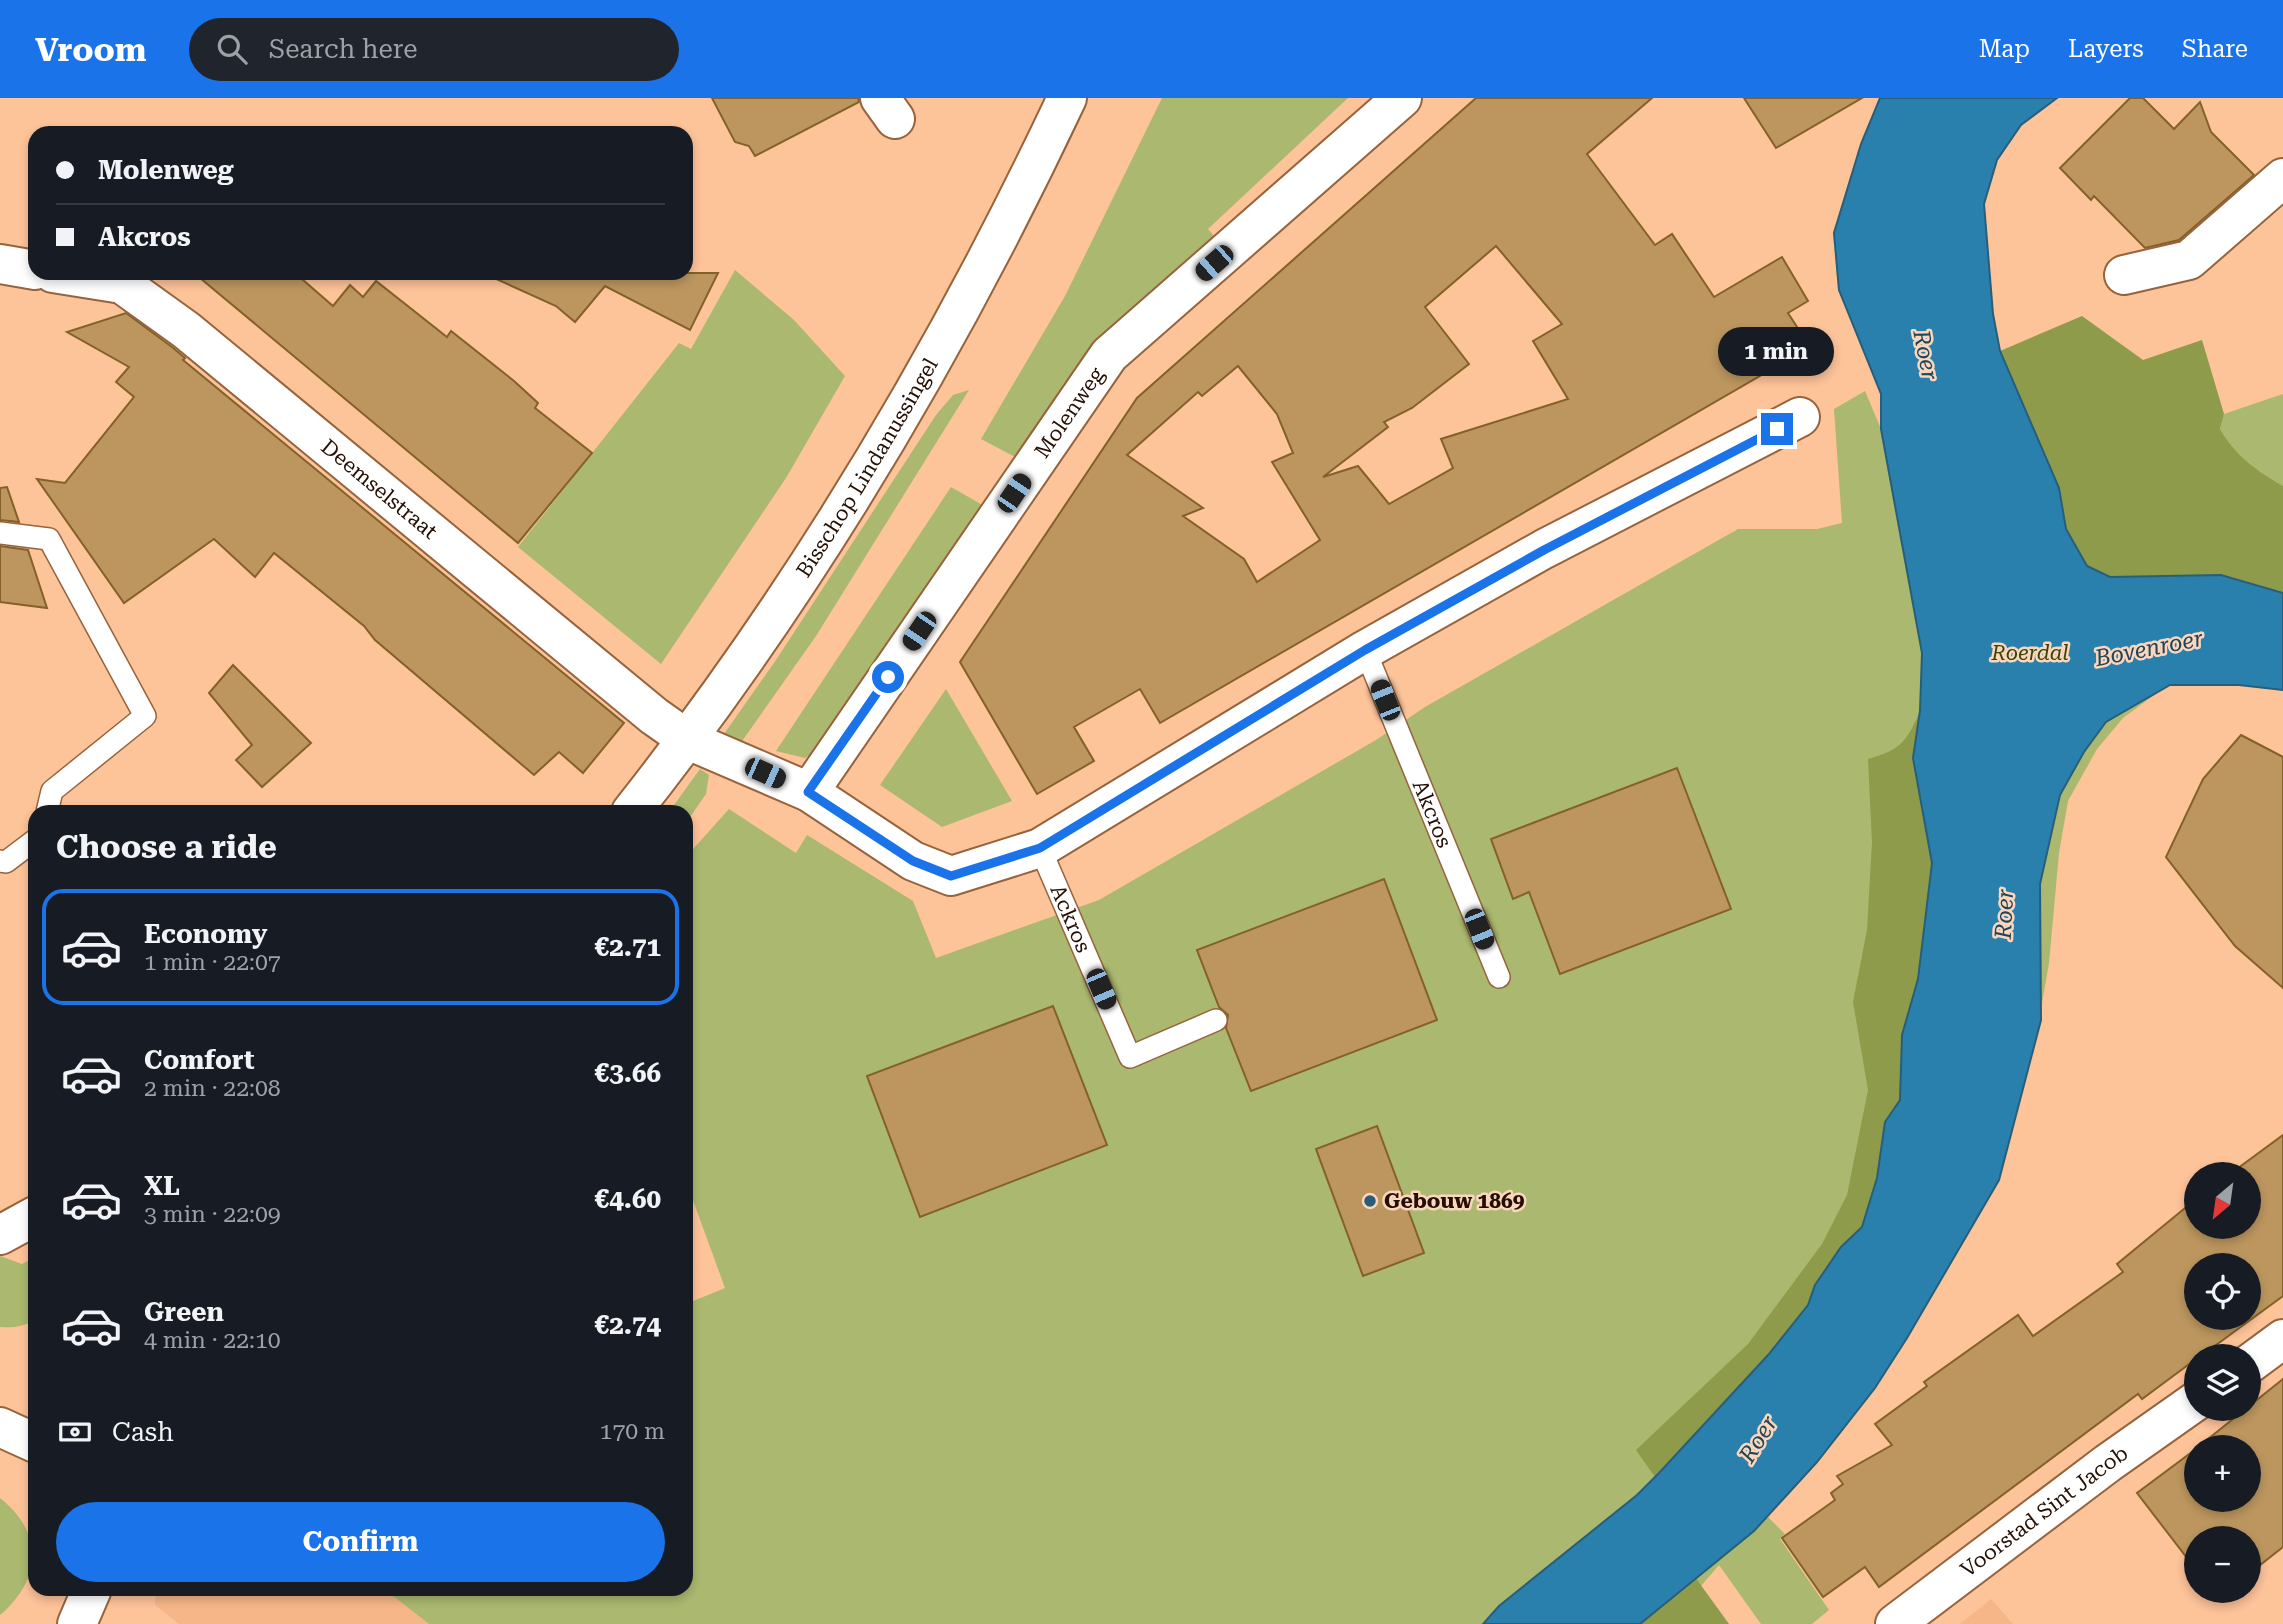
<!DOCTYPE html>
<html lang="en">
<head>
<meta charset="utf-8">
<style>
  :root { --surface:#171b24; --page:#20242c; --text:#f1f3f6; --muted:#9ea1a6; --line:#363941; --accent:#1a73e8 }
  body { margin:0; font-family:"Roboto Serif",serif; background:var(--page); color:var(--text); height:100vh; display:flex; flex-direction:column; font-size:26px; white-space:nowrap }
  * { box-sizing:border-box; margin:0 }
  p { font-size:23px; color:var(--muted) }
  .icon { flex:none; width:38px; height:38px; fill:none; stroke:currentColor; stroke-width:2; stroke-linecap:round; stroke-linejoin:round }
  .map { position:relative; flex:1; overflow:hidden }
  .details { position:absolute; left:28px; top:707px; width:665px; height:791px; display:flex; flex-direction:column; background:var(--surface); border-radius:21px; box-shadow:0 4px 10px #0003 }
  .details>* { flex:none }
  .banner { position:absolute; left:28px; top:28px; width:665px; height:154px; border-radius:21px; box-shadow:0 4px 10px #0003; display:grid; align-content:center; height:154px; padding:0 28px; background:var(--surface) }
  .needle { width:46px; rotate:209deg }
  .fabs { position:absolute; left:2184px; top:1064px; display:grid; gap:14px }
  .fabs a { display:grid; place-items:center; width:77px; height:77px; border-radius:50%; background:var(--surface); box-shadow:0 4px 10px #0003; font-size:35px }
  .end { position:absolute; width:32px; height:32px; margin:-16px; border:9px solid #1a73e8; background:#fff; box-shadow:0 0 0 4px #fff }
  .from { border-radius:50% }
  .bubble { position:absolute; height:49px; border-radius:24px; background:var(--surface); box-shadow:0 4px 10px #0003; font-size:23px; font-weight:700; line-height:49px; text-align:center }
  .car { position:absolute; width:21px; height:42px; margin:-21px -10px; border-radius:9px; box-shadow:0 0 5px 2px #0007; background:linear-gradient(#222 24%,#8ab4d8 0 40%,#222 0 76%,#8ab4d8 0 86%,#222 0) }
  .banner b { display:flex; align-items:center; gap:24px; height:66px; font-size:26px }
  .banner b+b { border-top:2px solid var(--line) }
  .banner i { width:18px; height:18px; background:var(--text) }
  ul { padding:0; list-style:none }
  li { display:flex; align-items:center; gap:21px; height:116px; margin:0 14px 10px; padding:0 14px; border:4px solid transparent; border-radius:21px }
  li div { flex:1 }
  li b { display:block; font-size:26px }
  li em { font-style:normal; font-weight:700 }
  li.selected { border-color:var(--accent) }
  li>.icon { width:63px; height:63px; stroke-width:1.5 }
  h2 { padding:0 28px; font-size:32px; line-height:84px }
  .pay { display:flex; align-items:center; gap:18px; height:77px; padding:0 28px; font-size:26px }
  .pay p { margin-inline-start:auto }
  .primary-button { display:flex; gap:14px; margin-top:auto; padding:14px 28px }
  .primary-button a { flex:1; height:80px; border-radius:42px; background:var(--accent); color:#fff; font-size:28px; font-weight:700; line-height:80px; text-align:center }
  header { display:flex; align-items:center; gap:42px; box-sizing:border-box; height:98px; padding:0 35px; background:var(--accent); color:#fff }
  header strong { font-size:33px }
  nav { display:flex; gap:38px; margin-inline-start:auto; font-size:24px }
  .search { width:490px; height:63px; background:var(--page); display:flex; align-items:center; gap:18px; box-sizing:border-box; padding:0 24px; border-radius:38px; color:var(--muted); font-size:26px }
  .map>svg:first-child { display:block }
</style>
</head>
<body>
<header>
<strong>Vroom</strong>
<div class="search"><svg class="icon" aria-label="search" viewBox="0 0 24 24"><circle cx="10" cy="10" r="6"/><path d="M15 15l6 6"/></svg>Search here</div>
<nav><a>Map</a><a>Layers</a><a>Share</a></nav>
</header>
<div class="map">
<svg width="2283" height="1526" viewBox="0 0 2283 1526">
  <rect width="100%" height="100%" fill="#fdc399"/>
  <g fill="#f6b688">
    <polygon points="156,1491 384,1491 429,1526 179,1526 155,1507"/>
    <polygon points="1991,1501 2013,1526 1960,1526"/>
  </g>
  <g fill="#abb86f">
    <polygon points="1162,0 1348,0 1208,131 1218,143 1019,361 981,341 1065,198"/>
    <polygon points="1885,0 1999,39 1969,88 2012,315 2283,478 2283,566 2169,586 2123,620 2097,651 2068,703 2059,755 2049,865 2034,951 2010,1030 1745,1437 1768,1419 1785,1436 1780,1441 1829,1512 1812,1526 1761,1526 1719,1467 1695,1495 1654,1526 1493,1526 1587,1458 1659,1375 1637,1397 1499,1508 1483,1526 429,1526 384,1491 686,1491 686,1206 725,1190 686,1083 686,759 729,711 796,755 807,737 913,803 936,860 1099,802 1376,642 1425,609 1738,431 1817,431 1842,425 1834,311 1865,293 1881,331 1906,468 1888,297 1838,192 1833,134 1863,38"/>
    <polygon points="735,172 794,222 845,278 786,380 661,566 518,449 679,245 691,251"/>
    <polygon points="969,292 816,538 740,646 724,636 776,562 936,317 953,297"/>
    <path d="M2283,296v92c-27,-16 -47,-30 -63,-57l4,-15z"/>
    <polygon points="951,389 986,409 818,652 805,660 776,653"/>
    <polygon points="946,591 1012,703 942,729 880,687"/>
    <polygon points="700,671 709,677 706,696 686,725 686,714 669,714"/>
    <path d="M0,1158l22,8 13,-7v62c-10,8 -23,9 -35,8z"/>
    <path d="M0,1400c44,35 42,81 0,117z"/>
  </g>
  <g fill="#8e9b4b">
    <path d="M2082,218l61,44 59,-20 22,74 -4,15c16,27 36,41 63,57v107l-62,-18 -111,2 -23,-11 -21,-37 -7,-41 -59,-137z"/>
    <path d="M1920,613l-7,47 19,104 -4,56 -10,61 -16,56 -2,65 -15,22 -8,56 -15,49 -21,20 -26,38 -7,20 -39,49 -114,123 -19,-27 112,-106 74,-100 25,-49 21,-105 -15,-88 14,-72 5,-88 -4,-83c33,-9 39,-18 52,-48z"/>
    <polygon points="1695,1479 1729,1526 1640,1526"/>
  </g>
  <polygon fill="#2a80ad" stroke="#285e7a" stroke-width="2" points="1880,0 2057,0 2021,27 1997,62 1984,106 1993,216 2000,253 2059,390 2066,431 2087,468 2110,479 2221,477 2283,495 2283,592 2239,587 2170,587 2106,624 2084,654 2060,697 2040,786 2041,922 1999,1082 1907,1240 1875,1290 1817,1364 1754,1433 1640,1526 1483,1526 1499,1508 1637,1397 1659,1375 1769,1256 1808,1207 1815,1187 1841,1149 1862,1129 1877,1080 1885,1024 1900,1002 1902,937 1918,881 1932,765 1913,660 1920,613 1922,555 1881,331 1881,296 1839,192 1834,135 1861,46"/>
  <g fill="#bc965e" stroke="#846128" stroke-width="2" fill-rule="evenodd">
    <polygon points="712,0 858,0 859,4 755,58 749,48 735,44"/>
    <path d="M1476,0h176l-65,56 68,91 17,-11 42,63 68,-40 26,44 -20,12 22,34 -650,376 -20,-34 -66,38 20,34 -57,33 -77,-132 177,-264zM1496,148l66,78 -29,17 35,58 -127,40 12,29 -64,36 -31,-38 -35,11 65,-50 -4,-5 28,-14 57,-44 -44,-57zM1238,268l39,48 16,39 -21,9 48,78 -63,42 -13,-23 -61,-43 20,-8 -76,-53 71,-63 4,4z"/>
    <polygon points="1744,0 1862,0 1776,50"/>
    <polygon points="2130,0 2143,0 2174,31 2200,4 2211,34 2254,77 2179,142 2145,150 2094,98 2091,102 2060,70"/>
    <polygon points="194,175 295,175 333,208 350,187 363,199 376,183 447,239 451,233 514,283 538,305 535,310 592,355 518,445"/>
    <polygon points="483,175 718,175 690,232 605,188 575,224 556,208"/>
    <polygon points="126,215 172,249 185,260 183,262 624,625 583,675 559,654 534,677 375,542 364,528 274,455 255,479 214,441 124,505 37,381 65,385 134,299 116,284 129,269 67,234"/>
    <polygon points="7,389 19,424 0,422 0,390"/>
    <polygon points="0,448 28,452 47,510 0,504"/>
    <polygon points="233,567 311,645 262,689 236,662 252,647 209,595"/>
    <polygon points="2241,637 2283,659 2283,890 2235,848 2166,759 2203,681"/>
    <polygon points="1677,670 1731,811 1560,876 1529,794 1513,801 1491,741"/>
    <polygon points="1384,781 1437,922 1251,993 1226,930 1228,917 1219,909 1197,852"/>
    <polygon points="1053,908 1107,1047 920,1119 867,978"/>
    <polygon points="1377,1028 1424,1155 1363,1178 1316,1051"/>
    <path d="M2283,1037v161l-82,60h-5v3l-54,40 -4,-5 -259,193 -14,-20 -42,30 -41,-59 53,-38 -4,-7 12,-9 -6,-8 55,-31 -17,-21 52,-38 -3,-4 94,-67 15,21 90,-64 -6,-8 79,-65v28h53v-53h-19zM2196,1167h53v53h-53z"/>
    <polygon points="2283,1281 2283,1449 2255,1471 2249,1463 2249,1440 2232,1440 2229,1437 2223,1440 2196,1440 2196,1455 2187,1460 2137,1395 2196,1351 2196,1402 2249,1402 2249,1349 2198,1349"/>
  </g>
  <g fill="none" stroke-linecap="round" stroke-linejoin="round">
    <g stroke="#96633c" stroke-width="24">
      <g id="lane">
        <polyline points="0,435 49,441 145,618 52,693 47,714"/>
        <path id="s1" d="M1365,552l134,327"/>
        <path id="s2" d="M1040,750l90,209 86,-37"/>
        <polyline points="0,763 6,764 35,742"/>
      </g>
    </g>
    <g stroke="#96633c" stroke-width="42">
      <g id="street">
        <polyline points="880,0 895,21"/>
        <polyline points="0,166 35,172"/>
        <path id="s3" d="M53,175l69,11 64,46 468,386 34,24 121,52 104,69 38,15 89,-28 325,-198 179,-101 256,-132"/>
        <polyline points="2124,177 2189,162 2283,80"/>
        <path id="s4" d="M809,694l300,-437 293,-257"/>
        <polyline points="0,1137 35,1118"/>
        <polyline points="2249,1266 2283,1241"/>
        <path id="s5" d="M1895,1526l213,-161 88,-62"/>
      </g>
    </g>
    <g stroke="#96633c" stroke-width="42">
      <g id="secondary">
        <path id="s6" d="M631,714c174,-220 317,-461 436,-714"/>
        <polyline points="0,1329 35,1345"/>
        <polyline points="77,1526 92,1491"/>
      </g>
    </g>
    <use href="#lane" stroke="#fff" stroke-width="21"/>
    <use href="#street" stroke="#fff" stroke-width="38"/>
    <use href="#secondary" stroke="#fff" stroke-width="38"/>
  </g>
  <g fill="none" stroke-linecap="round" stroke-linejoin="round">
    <polyline stroke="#1a73e8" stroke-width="9" points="888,579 808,694 913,763 951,778 1040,750 1365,552 1544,452 1777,331"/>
  </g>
  <circle fill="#2a5c79" stroke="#f9d6bd" stroke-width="2.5" cx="1370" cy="1103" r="7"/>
  <g text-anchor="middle" stroke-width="5" stroke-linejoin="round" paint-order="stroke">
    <g font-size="21" fill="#240f02" stroke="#f9d6bd">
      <text dy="7" stroke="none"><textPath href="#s4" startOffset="460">Molenweg</textPath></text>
      <text dy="7" stroke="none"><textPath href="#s6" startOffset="418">Bisschop Lindanussingel</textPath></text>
      <text dy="7" stroke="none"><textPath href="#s3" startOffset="399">Deemselstraat</textPath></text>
      <text dy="7" stroke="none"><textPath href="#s1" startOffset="177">Akcros</textPath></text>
      <text dy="7" stroke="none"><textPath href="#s2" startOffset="77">Ackros</textPath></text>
      <text dy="7" stroke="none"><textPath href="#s5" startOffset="187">Voorstad Sint Jacob</textPath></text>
    </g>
    <g font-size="21" font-style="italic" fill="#3c4404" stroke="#f9d6bd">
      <text x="2030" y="562">Roerdal</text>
    </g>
    <g font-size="21" font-weight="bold" fill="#240f02" stroke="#f9d6bd" text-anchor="start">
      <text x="1384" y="1110">Gebouw 1869</text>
    </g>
    <g font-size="23" font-style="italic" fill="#1f4357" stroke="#f9d6bd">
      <text transform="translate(1926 257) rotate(79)" y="8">Roer</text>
      <text transform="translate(2149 550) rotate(-11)" y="8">Bovenroer</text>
      <text transform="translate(2004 816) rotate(-87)" y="8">Roer</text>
      <text transform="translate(1758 1341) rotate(-58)" y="8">Roer</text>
    </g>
  </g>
</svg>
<div class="fabs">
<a><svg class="needle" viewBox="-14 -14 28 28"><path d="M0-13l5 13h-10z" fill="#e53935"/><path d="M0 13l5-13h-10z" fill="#9ea1a6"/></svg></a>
<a><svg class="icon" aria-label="locate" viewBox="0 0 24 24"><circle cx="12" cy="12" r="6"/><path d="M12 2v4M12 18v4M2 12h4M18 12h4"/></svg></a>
<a><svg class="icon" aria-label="layers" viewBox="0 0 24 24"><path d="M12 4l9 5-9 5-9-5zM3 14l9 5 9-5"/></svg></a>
<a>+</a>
<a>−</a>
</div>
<i class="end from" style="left:888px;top:579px"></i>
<i class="end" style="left:1777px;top:331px"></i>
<div class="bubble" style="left:1718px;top:229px;width:116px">1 min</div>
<i class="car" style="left:1214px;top:165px;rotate:229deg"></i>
<i class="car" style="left:1014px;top:395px;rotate:34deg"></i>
<i class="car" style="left:919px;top:533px;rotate:214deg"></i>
<i class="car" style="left:1385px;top:602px;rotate:338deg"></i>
<i class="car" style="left:765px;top:675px;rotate:114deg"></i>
<i class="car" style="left:1479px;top:831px;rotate:158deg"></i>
<i class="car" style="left:1101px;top:891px;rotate:157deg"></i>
<div class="banner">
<b><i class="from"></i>Molenweg</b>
<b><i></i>Akcros</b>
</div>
<section class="details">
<h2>Choose a ride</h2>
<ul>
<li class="selected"><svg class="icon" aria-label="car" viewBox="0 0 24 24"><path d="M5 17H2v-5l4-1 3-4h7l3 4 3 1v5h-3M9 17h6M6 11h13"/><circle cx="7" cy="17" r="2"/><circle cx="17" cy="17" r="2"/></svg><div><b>Economy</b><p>1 min · 22:07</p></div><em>€2.71</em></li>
<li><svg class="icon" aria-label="car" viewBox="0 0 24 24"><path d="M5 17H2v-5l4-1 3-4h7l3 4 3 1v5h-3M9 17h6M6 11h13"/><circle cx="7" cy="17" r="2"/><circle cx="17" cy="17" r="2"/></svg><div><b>Comfort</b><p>2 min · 22:08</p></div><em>€3.66</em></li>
<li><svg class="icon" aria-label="car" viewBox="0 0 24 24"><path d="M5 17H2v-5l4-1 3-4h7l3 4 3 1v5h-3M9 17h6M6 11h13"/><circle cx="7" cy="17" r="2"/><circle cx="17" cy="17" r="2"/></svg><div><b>XL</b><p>3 min · 22:09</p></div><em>€4.60</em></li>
<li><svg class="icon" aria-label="car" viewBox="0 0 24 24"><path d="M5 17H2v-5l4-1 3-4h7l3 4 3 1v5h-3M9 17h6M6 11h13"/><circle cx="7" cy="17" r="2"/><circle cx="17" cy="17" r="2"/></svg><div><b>Green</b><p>4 min · 22:10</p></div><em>€2.74</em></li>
</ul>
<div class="pay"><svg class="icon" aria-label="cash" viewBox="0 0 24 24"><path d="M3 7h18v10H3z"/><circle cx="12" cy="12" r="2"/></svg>Cash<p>170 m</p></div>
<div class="primary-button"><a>Confirm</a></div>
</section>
</div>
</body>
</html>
